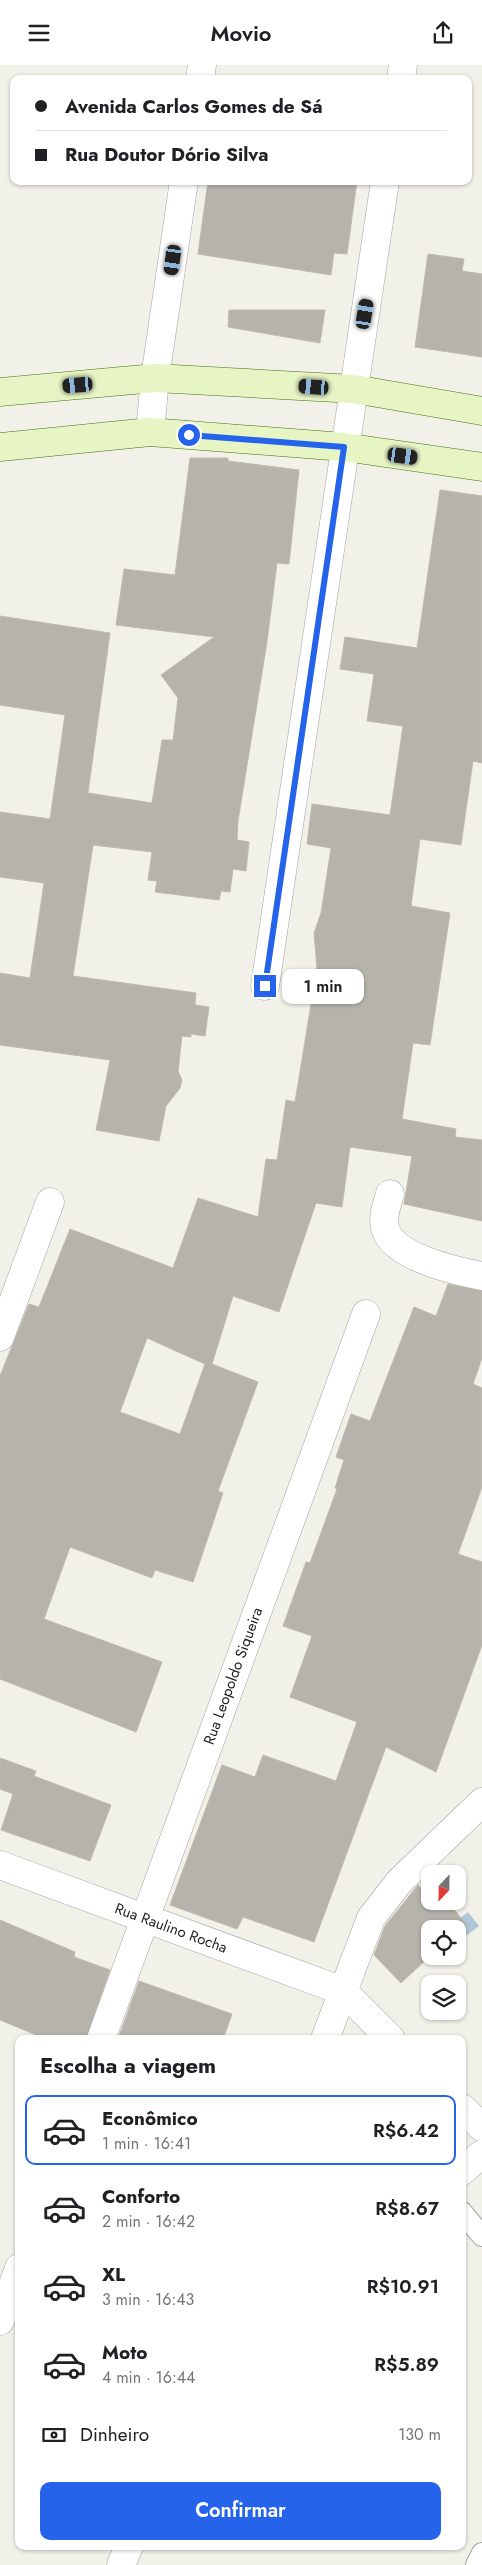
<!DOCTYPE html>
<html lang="pt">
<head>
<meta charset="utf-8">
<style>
  :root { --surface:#fff; --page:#f6f6f6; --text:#202124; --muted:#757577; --line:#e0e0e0; --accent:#2563eb }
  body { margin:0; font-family:Jost,sans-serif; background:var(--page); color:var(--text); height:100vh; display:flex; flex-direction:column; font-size:19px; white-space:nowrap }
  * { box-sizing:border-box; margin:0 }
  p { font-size:16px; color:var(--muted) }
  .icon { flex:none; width:28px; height:28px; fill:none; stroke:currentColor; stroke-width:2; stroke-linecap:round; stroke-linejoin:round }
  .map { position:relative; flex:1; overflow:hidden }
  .sheet { position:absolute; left:15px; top:1970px; width:451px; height:515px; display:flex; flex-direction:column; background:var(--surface); border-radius:10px; box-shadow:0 1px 4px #0004 }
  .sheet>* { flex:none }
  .hud { position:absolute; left:10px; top:10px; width:462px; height:110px; border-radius:10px; box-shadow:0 1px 4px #0004; display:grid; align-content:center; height:110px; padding:0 25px; background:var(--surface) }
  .needle { width:32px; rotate:202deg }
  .tools { position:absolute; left:421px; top:1800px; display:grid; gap:10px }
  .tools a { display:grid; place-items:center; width:45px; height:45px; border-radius:10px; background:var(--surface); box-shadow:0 1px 4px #0004; font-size:25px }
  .end { position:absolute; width:22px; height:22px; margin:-11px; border:6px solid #2563eb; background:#fff; box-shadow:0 0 0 2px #fff }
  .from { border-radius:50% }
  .bubble { position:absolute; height:35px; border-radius:10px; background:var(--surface); box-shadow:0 1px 4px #0004; font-size:16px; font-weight:600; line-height:35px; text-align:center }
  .car { position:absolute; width:15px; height:30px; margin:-15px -8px; border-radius:6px; box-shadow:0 0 4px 1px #0007; background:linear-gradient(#222 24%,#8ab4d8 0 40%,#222 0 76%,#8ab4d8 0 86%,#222 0) }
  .hud b { display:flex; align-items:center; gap:18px; height:48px; font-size:19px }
  .hud b+b { border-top:1px solid var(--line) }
  .hud i { width:12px; height:12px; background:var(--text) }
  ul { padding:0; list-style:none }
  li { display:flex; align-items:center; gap:15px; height:70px; margin:0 10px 8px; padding:0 15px; border:2px solid transparent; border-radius:10px }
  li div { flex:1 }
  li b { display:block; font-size:19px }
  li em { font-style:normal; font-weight:600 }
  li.on { border-color:var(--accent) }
  li>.icon { width:45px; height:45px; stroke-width:1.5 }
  h2 { padding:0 25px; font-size:22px; line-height:60px }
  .pay { display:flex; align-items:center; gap:12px; height:55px; padding:0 25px; font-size:19px }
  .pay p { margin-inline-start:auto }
  .button { display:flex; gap:10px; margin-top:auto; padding:10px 25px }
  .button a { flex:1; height:58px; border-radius:10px; background:var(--accent); color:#fff; font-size:20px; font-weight:600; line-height:58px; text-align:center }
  header { display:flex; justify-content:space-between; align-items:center; height:65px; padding:0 25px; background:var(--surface); font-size:22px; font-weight:600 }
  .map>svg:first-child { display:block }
</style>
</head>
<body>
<header><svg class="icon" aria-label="menu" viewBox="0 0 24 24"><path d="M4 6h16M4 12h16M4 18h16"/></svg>Movio<svg class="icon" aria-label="share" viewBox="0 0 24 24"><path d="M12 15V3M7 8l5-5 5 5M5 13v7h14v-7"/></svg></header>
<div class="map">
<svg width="482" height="2500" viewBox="0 0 482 2500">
  <rect width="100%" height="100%" fill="#f1f0e9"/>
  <polygon fill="#afc6d9" points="468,1847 479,1861 458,1877 458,1864 446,1864"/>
  <g fill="#b6b3ac" stroke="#c1baad" fill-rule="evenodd">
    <polygon points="208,116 357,116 347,189 334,188 331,210 198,189"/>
    <polygon points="428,189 464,194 462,206 482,209 482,292 415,282"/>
    <polygon points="229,245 325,245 320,278 228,262"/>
    <polygon points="190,393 228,393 228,396 299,405 289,499 277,498 267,577 238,756 237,775 249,777 246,806 233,804 230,827 221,826 219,835 155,827 157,816 148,815 152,787 93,780 73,911 196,928 195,940 209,942 205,971 191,969 191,972 182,971 178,1006 182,1015 180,1023 166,1041 159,1076 96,1065 110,995 0,980 0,908 30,913 44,818 0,812 0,747 50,754 65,650 0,640 0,551 110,568 88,728 152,738 162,675 173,675 178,633 161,610 214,572 116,560 124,504 175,510"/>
    <path d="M440,425l42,6v267l-9,-2 -12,84 -41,-6 -9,67 39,7 -20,132 -17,-2 -11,76 54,10 -1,8 27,3v81l-78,-17 8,-48 -62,-9 -8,60 -26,-4 -37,109 -46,-16 -21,68 46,18 -40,109 5,2 -30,89 -38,-12 -3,8 -82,-31 -26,72 118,43 -26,70 -136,-53v-303l29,-72 10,3 31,-78 103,39 25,-70 60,19 8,-58 11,1 9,-60 9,2 22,-134 -3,-35 7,-20 10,-65 -24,-4 5,-40 78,11 13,-89 -36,-5 7,-47 -34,-5 5,-32 72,11zM147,1273l58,26 -25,70 -60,-22z"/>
    <polygon points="448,1219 482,1226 482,1293 473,1319 482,1323 482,1422 458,1489 482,1497 482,1580 436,1707 386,1682 314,1877 243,1852 237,1864 170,1840 222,1700 255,1712 263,1690 336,1716 357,1657 290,1632 312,1571 283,1561 306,1497 310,1498 337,1424 335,1423 344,1395 336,1392 351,1349 370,1356 414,1242 436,1251"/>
    <polygon points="0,1693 36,1706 34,1711 111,1740 90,1796 1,1765 13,1729 0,1724"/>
    <polygon points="418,1820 430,1833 430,1836 447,1836 466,1859 458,1867 458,1864 430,1864 430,1891 401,1918 374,1890 385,1861"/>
    <polygon points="0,1855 75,1887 74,1892 110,1905 86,1974 46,1974 0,1955"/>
    <polygon points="139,1916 232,1949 223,1974 118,1974"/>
  </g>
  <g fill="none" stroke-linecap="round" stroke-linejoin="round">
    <g stroke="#a3a3a3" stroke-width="22">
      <g id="lane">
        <polyline points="462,2147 482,2171"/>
        <polyline points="476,2500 482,2488"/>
      </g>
    </g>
    <g stroke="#a3a3a3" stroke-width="29">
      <g id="street">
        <polyline points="200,14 202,0"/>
        <polyline points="401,14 403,0"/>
        <polyline points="150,367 155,313 184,116"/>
        <polyline points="265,921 385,116"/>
        <path d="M390,1129c-3,11 -8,22 -5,34 7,29 71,43 97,48"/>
        <polyline points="0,1272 50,1137"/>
        <polyline points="0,1800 343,1926 391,1974"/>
        <polyline points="101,1974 366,1249"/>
        <polyline points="325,1974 371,1853 399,1817 482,1737"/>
        <polyline points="462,2043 482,2062"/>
        <polyline points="462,2106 482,2089"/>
        <polyline points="0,2256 19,2203"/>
        <polyline points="121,2500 129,2481"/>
      </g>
    </g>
    <g stroke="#507011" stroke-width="29">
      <g id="secondary">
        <polyline points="0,327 155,313 354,324 482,346"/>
        <polyline points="0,382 150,367 344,382 482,402"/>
      </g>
    </g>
    <use href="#lane" stroke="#fff" stroke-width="20"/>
    <use href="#street" stroke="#fff" stroke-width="28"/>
    <use href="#secondary" stroke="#e7f4c4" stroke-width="28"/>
  </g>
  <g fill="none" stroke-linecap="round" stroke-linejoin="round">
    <polyline stroke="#2563eb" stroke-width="6" points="189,370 344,382 265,921"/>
  </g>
  <g text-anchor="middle" stroke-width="4" stroke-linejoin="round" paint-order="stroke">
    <g font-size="15" fill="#222" stroke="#fff">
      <text transform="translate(233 1611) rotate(-70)" y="5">Rua Leopoldo Siqueira</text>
      <text transform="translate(171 1863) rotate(20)" y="5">Rua Raulino Rocha</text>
    </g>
  </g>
</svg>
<div class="tools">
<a><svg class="needle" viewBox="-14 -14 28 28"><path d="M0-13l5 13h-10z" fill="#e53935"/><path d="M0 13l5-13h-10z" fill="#757577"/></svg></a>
<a><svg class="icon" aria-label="locate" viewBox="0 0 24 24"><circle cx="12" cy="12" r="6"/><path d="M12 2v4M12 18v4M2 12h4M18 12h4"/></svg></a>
<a><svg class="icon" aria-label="layers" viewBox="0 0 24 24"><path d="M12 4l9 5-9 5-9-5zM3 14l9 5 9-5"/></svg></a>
</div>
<i class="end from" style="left:189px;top:370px"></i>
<i class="end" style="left:265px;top:921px"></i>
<div class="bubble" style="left:282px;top:904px;width:82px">1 min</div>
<i class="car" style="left:173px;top:195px;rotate:188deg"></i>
<i class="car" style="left:365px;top:249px;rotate:9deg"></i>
<i class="car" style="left:78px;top:320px;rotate:265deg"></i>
<i class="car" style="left:314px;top:322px;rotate:274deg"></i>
<i class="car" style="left:403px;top:391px;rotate:98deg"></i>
<div class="hud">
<b><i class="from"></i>Avenida Carlos Gomes de Sá</b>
<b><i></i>Rua Doutor Dório Silva</b>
</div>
<section class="sheet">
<h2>Escolha a viagem</h2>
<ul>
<li class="on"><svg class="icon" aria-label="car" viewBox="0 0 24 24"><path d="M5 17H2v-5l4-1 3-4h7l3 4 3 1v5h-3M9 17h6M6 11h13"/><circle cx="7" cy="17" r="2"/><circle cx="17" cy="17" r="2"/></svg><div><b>Econômico</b><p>1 min · 16:41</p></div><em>R$6.42</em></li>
<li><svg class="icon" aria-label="car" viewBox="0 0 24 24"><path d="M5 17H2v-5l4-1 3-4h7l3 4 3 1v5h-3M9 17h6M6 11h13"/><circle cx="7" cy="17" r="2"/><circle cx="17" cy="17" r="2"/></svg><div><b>Conforto</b><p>2 min · 16:42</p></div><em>R$8.67</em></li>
<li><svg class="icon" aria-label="car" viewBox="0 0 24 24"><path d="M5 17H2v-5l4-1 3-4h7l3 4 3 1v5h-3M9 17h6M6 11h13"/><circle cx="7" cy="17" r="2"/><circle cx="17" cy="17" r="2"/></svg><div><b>XL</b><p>3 min · 16:43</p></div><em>R$10.91</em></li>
<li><svg class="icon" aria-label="car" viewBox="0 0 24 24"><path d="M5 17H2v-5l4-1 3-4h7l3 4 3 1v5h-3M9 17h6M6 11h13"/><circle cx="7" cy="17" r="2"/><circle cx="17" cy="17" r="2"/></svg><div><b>Moto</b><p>4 min · 16:44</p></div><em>R$5.89</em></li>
</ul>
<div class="pay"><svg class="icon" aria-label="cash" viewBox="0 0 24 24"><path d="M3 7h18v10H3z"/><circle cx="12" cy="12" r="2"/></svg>Dinheiro<p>130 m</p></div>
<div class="button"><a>Confirmar</a></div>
</section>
</div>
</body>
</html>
